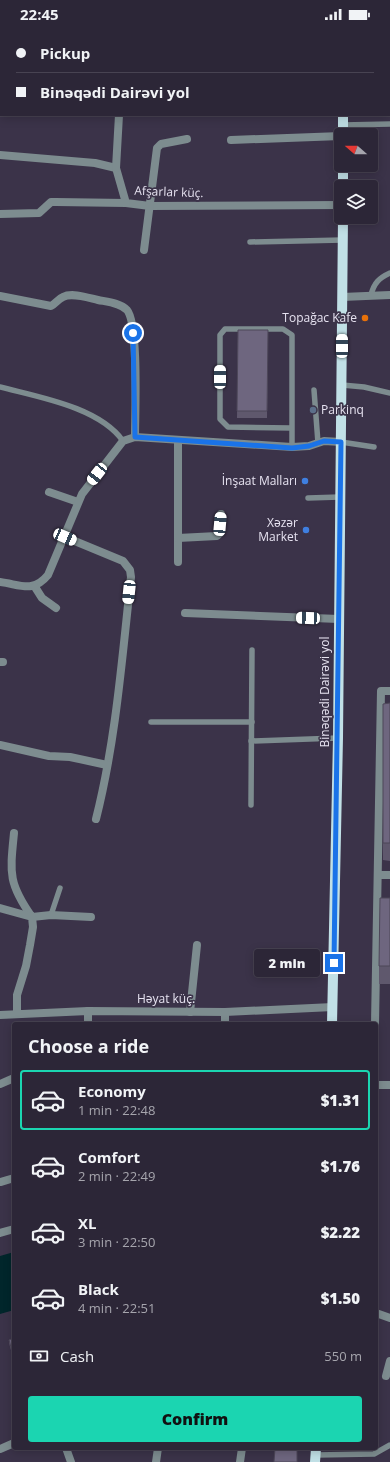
<!DOCTYPE html>
<html lang="en">
<head>
<meta charset="utf-8">
<style>
  :root { --surface:#2c2637; --page:#342e3f; --text:#f1f3f6; --muted:#a6a5ad; --line:#484352; --accent:#1bd5b1 }
  body { margin:0; font-family:"Open Sans",sans-serif; background:var(--page); color:var(--text); height:100vh; display:flex; flex-direction:column; font-size:15px; white-space:nowrap }
  * { box-sizing:border-box; margin:0 }
  p { font-size:13px; color:var(--muted) }
  .icon { flex:none; width:22px; height:22px; fill:none; stroke:currentColor; stroke-width:2; stroke-linecap:round; stroke-linejoin:round }
  .map { position:relative; flex:1; overflow:hidden }
  .panel { position:absolute; left:12px; top:994px; width:366px; height:428px; display:flex; flex-direction:column; background:var(--surface); border-radius:4px; box-shadow:0 2px 10px #0003,0 0 0 1px var(--line) }
  .panel>* { flex:none }
  .banner { position:absolute; left:0px; top:0px; width:390px; height:88px; box-shadow:0 2px 10px #0003,0 0 0 1px var(--line); display:grid; align-content:center; height:88px; padding:0 16px; background:var(--surface) }
  .needle { width:26px; rotate:290deg }
  .tools { position:absolute; left:334px; top:100px; display:grid; gap:8px }
  .tools a { display:grid; place-items:center; width:44px; height:44px; border-radius:4px; background:var(--surface); box-shadow:0 2px 10px #0003,0 0 0 1px var(--line); font-size:20px }
  .end { position:absolute; width:18px; height:18px; margin:-9px; border:5px solid #1a73e8; background:#fff; box-shadow:0 0 0 2px #fff }
  .from { border-radius:50% }
  .bubble { position:absolute; height:28px; border-radius:4px; background:var(--surface); box-shadow:0 2px 10px #0003,0 0 0 1px var(--line); font-size:13px; font-weight:800; line-height:28px; text-align:center }
  .car { position:absolute; width:12px; height:24px; margin:-12px -6px; border-radius:5px; box-shadow:0 0 3px 1px #0007; background:linear-gradient(#fff 24%,#345 0 40%,#fff 0 76%,#345 0 86%,#fff 0) }
  .banner b { display:flex; align-items:center; gap:14px; height:38px; font-size:15px }
  .banner b+b { border-top:1px solid var(--line) }
  .banner i { width:10px; height:10px; background:var(--text) }
  ul { padding:0; list-style:none }
  li { display:flex; align-items:center; gap:12px; height:60px; margin:0 8px 6px; padding:0 8px; border:2px solid transparent; border-radius:4px }
  li div { flex:1 }
  li b { display:block; font-size:15px }
  li em { font-style:normal; font-weight:800 }
  li.selected { border-color:var(--accent) }
  li>.icon { width:36px; height:36px; stroke-width:1.5 }
  h2 { padding:0 16px; font-size:18px; line-height:48px }
  .pay { display:flex; align-items:center; gap:10px; height:44px; padding:0 16px; font-size:15px }
  .pay p { margin-inline-start:auto }
  .primary-button { display:flex; gap:8px; margin-top:auto; padding:8px 16px }
  .primary-button a { flex:1; height:46px; border-radius:4px; background:var(--accent); color:#111; font-size:16px; font-weight:800; line-height:46px; text-align:center }
  .status { display:flex; justify-content:space-between; align-items:center; height:28px; padding:0 20px; background:var(--surface); direction:ltr }
  .status svg { height:11px; fill:currentColor }
  .map>svg:first-child { display:block }
</style>
</head>
<body>
<div class="status"><b>22:45</b><svg viewBox="0 0 49 12"><path d="M0 12V9h3v3zM5 12V6h3v6zM10 12V3h3v9zM15 12V0h3v12zM26 1h20v11H26zM47 4h2v5h-2z"/></svg></div>
<div class="map">
<svg width="390" height="1434" viewBox="0 0 390 1434">
  <rect width="100%" height="100%" fill="#3b3349"/>
  <polygon fill="#01262b" points="14,1224 14,1282 0,1286 0,1228"/>
  <g fill="none" stroke-linecap="round" stroke-linejoin="round">
    <g stroke="#7d8c8f" stroke-width="5.5">
      <polyline points="343,97 390,96"/>
      <polyline points="250,214 343,212"/>
      <path d="M371,267c3,-12 8,-17 19,-22"/>
      <polyline points="342,357 364,359 390,365"/>
      <path d="M0,359c38,10 99,20 123,54"/>
      <polyline points="314,362 318,415"/>
      <polyline points="291,400 228,399 220,391 220,307 225,301 283,301 292,307 292,419"/>
      <polyline points="341,414 374,419"/>
      <polyline points="308,470 340,469"/>
      <polyline points="151,694 252,694"/>
      <polyline points="251,713 338,710"/>
      <polyline points="251,777 252,622"/>
      <polyline points="51,887 60,860"/>
      <polyline points="316,1427 374,1426 390,1417"/>
    </g>
    <g stroke="#7d8c8f" stroke-width="8">
      <polyline points="76,0 76,1"/>
      <polyline points="240,1 240,0"/>
      <polyline points="231,112 341,108"/>
      <polyline points="0,127 95,135 116,140 126,175 150,178 341,177"/>
      <polyline points="116,140 119,87"/>
      <polyline points="0,186 39,185 51,174 56,174 126,175"/>
      <polyline points="144,222 157,120 161,116 187,111"/>
      <path d="M0,268l51,10c4,-2 7,-7 12,-9 9,-5 26,1 35,3 10,2 22,3 29,10 12,14 8,104 8,127"/>
      <polyline points="178,412 178,534"/>
      <polyline points="49,464 78,474"/>
      <path d="M65,509l58,24 7,9 1,7c-9,81 -15,163 -35,242"/>
      <polyline points="178,510 217,508 220,505 221,486"/>
      <path d="M0,554c22,3 33,11 48,-7l34,-81 41,-53 12,-4 157,10 17,-1 15,-5 17,1"/>
      <polyline points="35,559 42,570 56,580"/>
      <polyline points="185,585 339,591"/>
      <polyline points="0,634 3,634"/>
      <polyline points="0,717 49,728 70,729 107,737"/>
      <path d="M14,805c-4,40 -6,50 18,84l19,-2 40,2"/>
      <polyline points="379,847 390,847"/>
      <polyline points="0,880 32,889 33,899 30,917 26,938 17,967 17,985"/>
      <polyline points="88,983 88,996"/>
      <polyline points="190,984 197,917"/>
      <polyline points="0,987 88,983 225,984 333,979"/>
      <polyline points="225,996 225,984"/>
      <polyline points="375,996 381,663 390,663"/>
      <polyline points="0,1056 14,1050"/>
      <polyline points="376,1057 390,1057"/>
      <polyline points="1,1154 14,1150"/>
      <polyline points="0,1205 14,1201"/>
      <polyline points="376,1285 390,1290"/>
      <polyline points="386,1348 390,1333"/>
      <polyline points="66,1420 71,1434"/>
      <polyline points="0,1421 14,1415"/>
      <polyline points="156,1434 158,1420"/>
      <polyline points="240,1434 242,1420"/>
    </g>
    <polyline stroke="#7d8c8f" stroke-width="8" points="342,269 390,267"/>
    <g stroke="#c1e0e6" stroke-width="10">
      <polyline points="343,1 343,0"/>
      <polyline points="343,87 343,107"/>
      <polyline points="343,137 343,159"/>
      <polyline points="332,996 338,710 343,189"/>
      <polyline points="315,1434 316,1420"/>
    </g>
  </g>
  <g fill="#5f586d">
    <polygon points="238,302 268,302 267,390 237,390"/>
    <polygon points="390,675 390,833 383,832 383,676"/>
    <polygon points="390,870 390,956 379,956 379,938"/>
    <polygon points="14,1310 14,1333 9,1315 9,1312"/>
  </g>
  <g fill="#6e667f" stroke="#4d4759">
    <polygon points="238,302 268,302 267,383 237,383"/>
    <polygon points="390,675 390,815 383,815 383,676"/>
    <polygon points="380,870 390,870 390,938 379,938"/>
    <polygon points="14,1310 14,1330 9,1312"/>
    <polygon points="275,1420 283,1420 283,1422 297,1422 297,1434 274,1434"/>
  </g>
  <g fill="none" stroke-linecap="round" stroke-linejoin="round">
    <polyline stroke="#1a73e8" stroke-width="5" points="133,305 135,409 292,420 309,418 324,413 341,414 334,935"/>
  </g>
  <circle fill="#e8710a" stroke="#3b3349" stroke-width="1.5" cx="365" cy="290" r="4"/>
  <circle fill="#5c6f8a" stroke="#3b3349" stroke-width="1.5" cx="313" cy="382" r="4"/>
  <g fill="#3f7fe0" stroke="#3b3349" stroke-width="1.5">
    <circle cx="305" cy="453" r="4"/>
    <circle cx="306" cy="502" r="4"/>
  </g>
  <g text-anchor="middle" stroke-width="3.5" stroke-linejoin="round" paint-order="stroke">
    <g font-size="12" fill="#e6e2f0" stroke="#3b3349">
      <text transform="translate(169 164) rotate(2)" y="4">Afşarlar küç.</text>
      <text transform="translate(325 664) rotate(-90)" y="4">Binəqədi Dairəvi yol</text>
      <text x="166" y="975">Həyat küç.</text>
    </g>
    <g font-size="12" fill="#e6e2f0" stroke="#3b3349" text-anchor="end">
      <text x="357" y="294">Topağac Kafe</text>
      <text x="321" y="386" text-anchor="start">Parkinq</text>
      <text x="297" y="457">İnşaat Malları</text>
      <text x="298" y="499">Xəzər<tspan x="298" dy="14">Market</tspan></text>
    </g>
  </g>
</svg>
<div class="tools">
<a><svg class="needle" viewBox="-14 -14 28 28"><path d="M0-13l5 13h-10z" fill="#e53935"/><path d="M0 13l5-13h-10z" fill="#a6a5ad"/></svg></a>
<a><svg class="icon" aria-label="layers" viewBox="0 0 24 24"><path d="M12 4l9 5-9 5-9-5zM3 14l9 5 9-5"/></svg></a>
</div>
<i class="end from" style="left:133px;top:305px"></i>
<i class="end" style="left:334px;top:935px"></i>
<div class="bubble" style="left:254px;top:921px;width:66px">2 min</div>
<i class="car" style="left:342px;top:318px;rotate:0deg"></i>
<i class="car" style="left:220px;top:349px;rotate:0deg"></i>
<i class="car" style="left:97px;top:446px;rotate:218deg"></i>
<i class="car" style="left:220px;top:496px;rotate:5deg"></i>
<i class="car" style="left:65px;top:509px;rotate:113deg"></i>
<i class="car" style="left:129px;top:564px;rotate:186deg"></i>
<i class="car" style="left:308px;top:590px;rotate:272deg"></i>
<div class="banner">
<b><i class="from"></i>Pickup</b>
<b><i></i>Binəqədi Dairəvi yol</b>
</div>
<section class="panel">
<h2>Choose a ride</h2>
<ul>
<li class="selected"><svg class="icon" aria-label="car" viewBox="0 0 24 24"><path d="M5 17H2v-5l4-1 3-4h7l3 4 3 1v5h-3M9 17h6M6 11h13"/><circle cx="7" cy="17" r="2"/><circle cx="17" cy="17" r="2"/></svg><div><b>Economy</b><p>1 min · 22:48</p></div><em>$1.31</em></li>
<li><svg class="icon" aria-label="car" viewBox="0 0 24 24"><path d="M5 17H2v-5l4-1 3-4h7l3 4 3 1v5h-3M9 17h6M6 11h13"/><circle cx="7" cy="17" r="2"/><circle cx="17" cy="17" r="2"/></svg><div><b>Comfort</b><p>2 min · 22:49</p></div><em>$1.76</em></li>
<li><svg class="icon" aria-label="car" viewBox="0 0 24 24"><path d="M5 17H2v-5l4-1 3-4h7l3 4 3 1v5h-3M9 17h6M6 11h13"/><circle cx="7" cy="17" r="2"/><circle cx="17" cy="17" r="2"/></svg><div><b>XL</b><p>3 min · 22:50</p></div><em>$2.22</em></li>
<li><svg class="icon" aria-label="car" viewBox="0 0 24 24"><path d="M5 17H2v-5l4-1 3-4h7l3 4 3 1v5h-3M9 17h6M6 11h13"/><circle cx="7" cy="17" r="2"/><circle cx="17" cy="17" r="2"/></svg><div><b>Black</b><p>4 min · 22:51</p></div><em>$1.50</em></li>
</ul>
<div class="pay"><svg class="icon" aria-label="cash" viewBox="0 0 24 24"><path d="M3 7h18v10H3z"/><circle cx="12" cy="12" r="2"/></svg>Cash<p>550 m</p></div>
<div class="primary-button"><a>Confirm</a></div>
</section>
</div>
</body>
</html>
